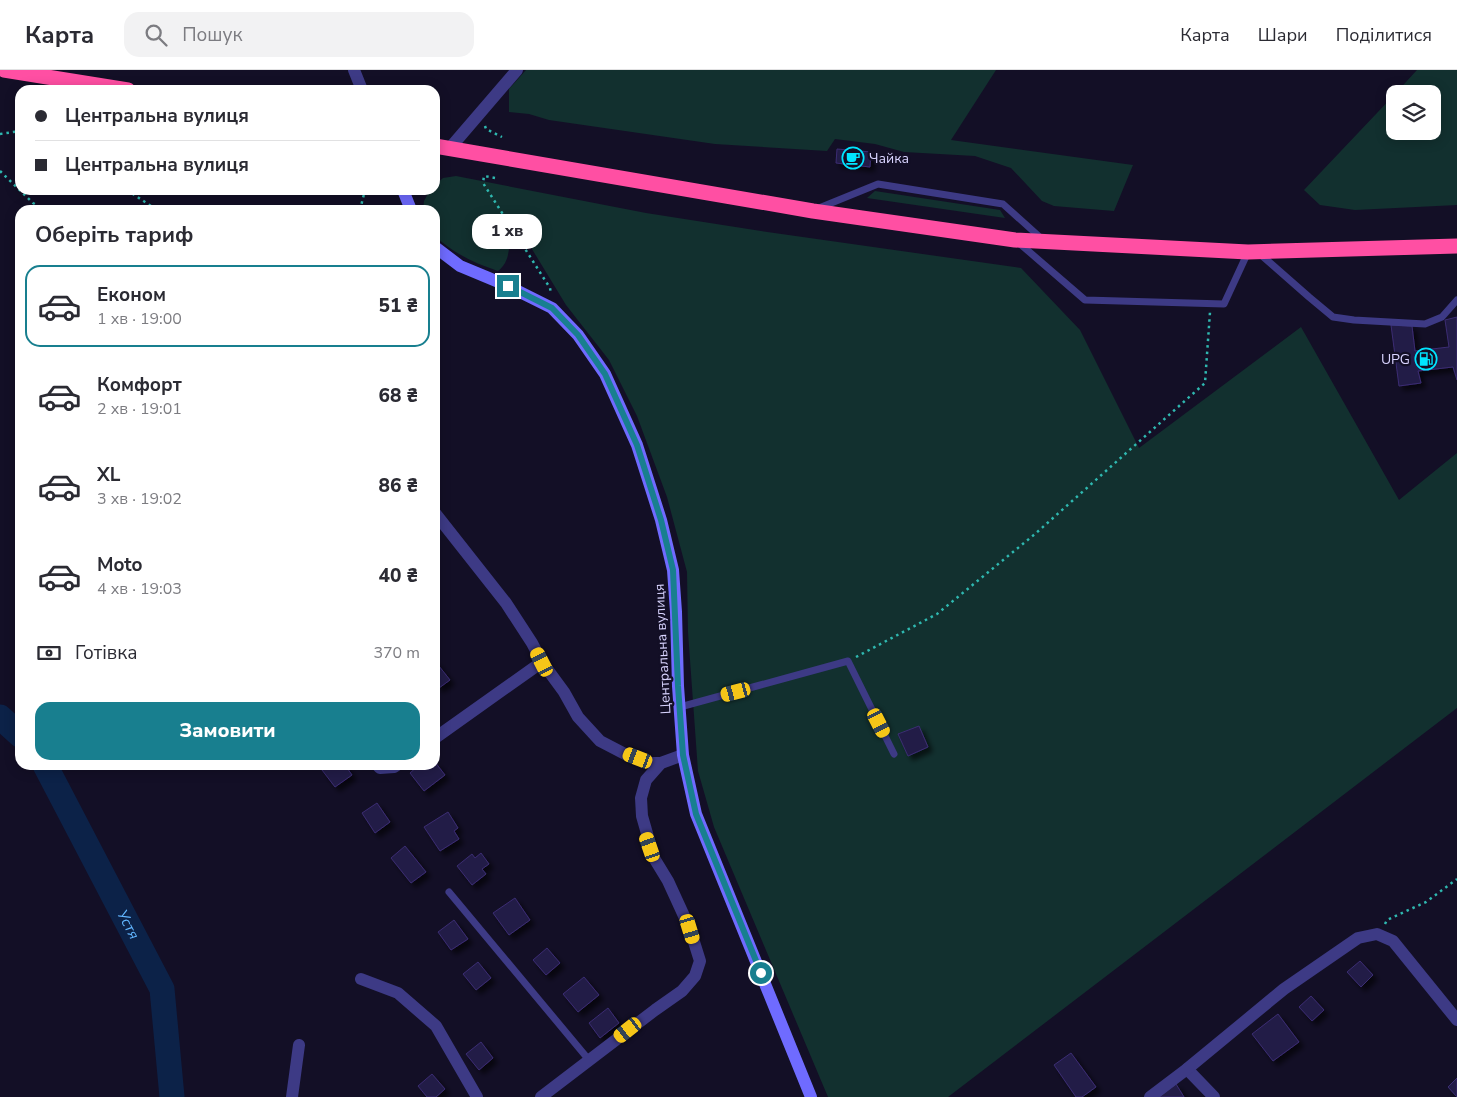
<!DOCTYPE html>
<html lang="uk">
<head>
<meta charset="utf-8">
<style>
  :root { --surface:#fff; --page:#f2f2f3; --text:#2b2b33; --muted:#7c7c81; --line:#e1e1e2; --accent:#187f8f }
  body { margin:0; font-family:"Nunito Sans",sans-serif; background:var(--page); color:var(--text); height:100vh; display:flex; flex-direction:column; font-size:19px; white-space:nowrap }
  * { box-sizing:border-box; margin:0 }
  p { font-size:16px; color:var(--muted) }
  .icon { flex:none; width:28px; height:28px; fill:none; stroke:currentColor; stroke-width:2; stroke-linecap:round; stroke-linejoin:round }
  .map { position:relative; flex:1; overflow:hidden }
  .sheet { position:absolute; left:15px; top:135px; width:425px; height:565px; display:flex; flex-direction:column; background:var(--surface); border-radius:15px; box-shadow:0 2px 12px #0003 }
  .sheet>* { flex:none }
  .banner { position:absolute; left:15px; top:15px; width:425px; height:110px; border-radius:15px; box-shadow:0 2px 12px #0003; display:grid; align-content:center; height:110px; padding:0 20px; background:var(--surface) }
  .fabs { position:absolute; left:1386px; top:15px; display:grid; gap:10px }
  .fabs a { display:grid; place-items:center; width:55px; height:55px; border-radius:10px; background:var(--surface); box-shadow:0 2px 12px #0003; font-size:25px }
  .end { position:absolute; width:22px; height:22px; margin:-11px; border:6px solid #187f8f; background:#fff; box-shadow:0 0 0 2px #fff }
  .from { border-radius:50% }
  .bubble { position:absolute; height:35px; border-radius:15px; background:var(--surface); box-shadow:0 2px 12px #0003; font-size:16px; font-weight:800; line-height:35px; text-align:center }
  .car { position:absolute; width:15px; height:30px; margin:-15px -8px; border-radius:6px; box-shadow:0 0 4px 1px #0007; background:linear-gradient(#f5c518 24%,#345 0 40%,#f5c518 0 76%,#345 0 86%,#f5c518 0) }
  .banner b { display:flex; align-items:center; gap:18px; height:48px; font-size:19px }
  .banner b+b { border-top:1px solid var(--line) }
  .banner i { width:12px; height:12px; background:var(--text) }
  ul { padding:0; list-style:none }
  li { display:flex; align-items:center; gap:15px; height:82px; margin:0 10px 8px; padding:0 10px; border:2px solid transparent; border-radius:15px }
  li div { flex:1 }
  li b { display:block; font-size:19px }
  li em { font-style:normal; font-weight:800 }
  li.active { border-color:var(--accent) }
  li>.icon { width:45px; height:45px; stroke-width:1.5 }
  h2 { padding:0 20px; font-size:22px; line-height:60px }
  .pay { display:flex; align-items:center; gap:12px; height:55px; padding:0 20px; font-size:19px }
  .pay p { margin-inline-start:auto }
  .action { display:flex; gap:10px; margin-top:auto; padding:10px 20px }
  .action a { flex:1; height:58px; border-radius:15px; background:var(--accent); color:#fff; font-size:20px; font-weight:800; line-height:58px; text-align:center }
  header { display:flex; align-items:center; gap:30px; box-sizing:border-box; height:70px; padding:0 25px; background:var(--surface); border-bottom:1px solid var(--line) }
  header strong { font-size:24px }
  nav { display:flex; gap:28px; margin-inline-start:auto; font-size:18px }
  .search { width:350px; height:45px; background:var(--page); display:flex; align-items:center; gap:12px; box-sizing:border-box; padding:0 18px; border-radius:15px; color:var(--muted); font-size:19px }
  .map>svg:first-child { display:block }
</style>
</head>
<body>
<header>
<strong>Карта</strong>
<div class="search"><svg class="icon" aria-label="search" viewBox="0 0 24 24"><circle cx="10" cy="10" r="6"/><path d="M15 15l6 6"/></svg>Пошук</div>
<nav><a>Карта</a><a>Шари</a><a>Поділитися</a></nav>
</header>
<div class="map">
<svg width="1457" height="1027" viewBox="0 0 1457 1027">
  <defs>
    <filter id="shadow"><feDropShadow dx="4.5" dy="4.5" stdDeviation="2.5" flood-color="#0009"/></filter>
  </defs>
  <rect width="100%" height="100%" fill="#130f26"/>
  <g fill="#12302f">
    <polygon points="526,0 996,0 951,70 1133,95 1114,141 1054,136 1042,131 1011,98 975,86 904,82 875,74 835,69 827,81 715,74 549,50 529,44 509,42 509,19"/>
    <polygon points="1417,0 1457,0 1457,135 1355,140 1320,135 1304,120 1395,24 1395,61 1432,61 1432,24 1395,24"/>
    <path d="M456,106l190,37 115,18 260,37 59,62 59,118 162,-121 98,173 58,-47v255l-509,389h-120l-114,-270 -16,-56 -10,-139 -1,-60 -20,-75 -30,-81 -28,-56 -43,-55 -45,-74 -11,2c-1,15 0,29 -12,38 -24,-8 -45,-18 -63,-35v-26h-12l1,-9 6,-11h5v-5l8,-7z"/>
    <polygon points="875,121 1000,140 1005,148 867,128"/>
  </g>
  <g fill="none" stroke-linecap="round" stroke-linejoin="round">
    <g stroke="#0c2248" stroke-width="25">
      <polyline points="0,647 20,665"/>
      <path id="s1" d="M45,695l117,224 10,108"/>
    </g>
  </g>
  <g fill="#241b47" stroke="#3b2d73" filter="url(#shadow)">
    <polygon points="837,79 871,82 870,97 836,93"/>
    <polygon points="1457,247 1457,310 1453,297 1418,301 1421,313 1399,316 1391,255 1412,256 1415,281 1449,277 1445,250"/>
    <polygon points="435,591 450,610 439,618 435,613"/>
    <polygon points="919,656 928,677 908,686 898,664"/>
    <polygon points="435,692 445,705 424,721 410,703 419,695 435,695"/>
    <polygon points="329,695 345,695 352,705 335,717 322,700"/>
    <polygon points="377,733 390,752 375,763 362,743"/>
    <polygon points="448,742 458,758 454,761 459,769 440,781 424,757"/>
    <polygon points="405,776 426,802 411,813 391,788"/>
    <polygon points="481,783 489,794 482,799 486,804 472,815 457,796 472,784 475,788"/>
    <polygon points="515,828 530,850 509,865 493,843"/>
    <polygon points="454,850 468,869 451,880 438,862"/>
    <polygon points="547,878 560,893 546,905 533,890"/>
    <polygon points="1360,891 1373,905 1361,917 1347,902"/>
    <polygon points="478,892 491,908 476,920 463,904"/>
    <polygon points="584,907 599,925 578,942 563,924"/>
    <polygon points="1311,926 1324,940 1312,951 1299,937"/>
    <polygon points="608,938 619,953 600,968 589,953"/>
    <polygon points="1278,944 1299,972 1273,991 1252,964"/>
    <polygon points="481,972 493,988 479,1000 466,984"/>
    <polygon points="1071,983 1096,1017 1082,1027 1076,1027 1054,995"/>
    <polygon points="432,1004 445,1019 436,1027 427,1027 418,1016"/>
    <polygon points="1457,1008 1457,1027 1448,1017"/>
    <polygon points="1176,1014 1184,1027 1159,1027"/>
  </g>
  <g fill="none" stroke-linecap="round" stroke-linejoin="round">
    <g stroke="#2fb8b0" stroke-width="2.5" stroke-dasharray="2.5 4" stroke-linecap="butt">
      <polyline points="485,56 486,59 502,67"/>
      <polyline points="0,64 20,61"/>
      <polyline points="0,101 33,133 45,140"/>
      <polyline points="495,108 484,106 483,113 550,218 551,224"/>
      <polyline points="127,120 157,140"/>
      <polyline points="360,140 365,120"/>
      <polyline points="856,587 937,544 1035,464 1205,313 1210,242"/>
      <polyline points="1385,854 1387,850 1426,832 1457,809"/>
    </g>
    <g stroke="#3d3a85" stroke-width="7">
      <polyline points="819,138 878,114 1003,134 1042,169"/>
      <polyline points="1019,173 1085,230 1224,234 1248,182"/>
      <polyline points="1260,184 1309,227 1333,247 1354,250 1425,254 1442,247 1457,230"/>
      <polyline points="680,637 848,591 894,684"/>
      <polyline points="449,822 589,990"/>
    </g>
    <g stroke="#3d3a85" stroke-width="12">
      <polyline points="354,0 362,20"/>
      <polyline points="450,78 517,0"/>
      <polyline points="435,443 506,533 532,573 542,592 564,622 578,647 600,671 625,684 651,693 661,693"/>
      <polyline points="435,668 542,592"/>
      <polyline points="377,695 380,698 394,697 397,695"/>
      <polyline points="361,909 398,923 436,956 477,1027"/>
      <polyline points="1187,999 1214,1027"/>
      <polyline points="292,1027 299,975"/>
      <polyline points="541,1027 655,940 682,921 695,906 700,891 690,859 668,811 654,788 642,746 641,728 646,710 661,693 683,685"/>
      <polyline points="1150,1027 1187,999 1284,919 1358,868 1377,864 1393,871 1457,950"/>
    </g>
    <g stroke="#6f6bff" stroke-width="12">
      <polyline points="403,120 411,140"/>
      <polyline points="435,177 460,196 508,216 552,238 578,265 605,304 637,375 661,450 673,500 676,542 678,616 683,685 696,744 811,1027"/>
    </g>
    <g stroke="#ff4fa3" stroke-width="15">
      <polyline points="4,0 128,20"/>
      <polyline points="435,76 813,141 1015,170 1248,182 1457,176"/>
    </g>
  </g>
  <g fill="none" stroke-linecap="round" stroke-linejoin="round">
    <polyline stroke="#187f8f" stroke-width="6" points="508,216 552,238 578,265 605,304 637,375 661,450 673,500 678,616 683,685 696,744 761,903"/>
  </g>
  <defs>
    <g id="cafe-ring" transform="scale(1.125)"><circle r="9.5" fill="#130f26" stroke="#00e5ff" stroke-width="1.5"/><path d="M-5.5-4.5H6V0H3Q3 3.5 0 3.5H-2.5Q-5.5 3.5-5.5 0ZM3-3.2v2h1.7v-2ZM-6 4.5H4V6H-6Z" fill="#00e5ff"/></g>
    <g id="fuel-ring" transform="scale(1.125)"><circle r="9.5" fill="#130f26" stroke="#00e5ff" stroke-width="1.5"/><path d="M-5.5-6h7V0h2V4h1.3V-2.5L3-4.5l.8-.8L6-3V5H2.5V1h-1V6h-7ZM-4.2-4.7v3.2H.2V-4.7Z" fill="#00e5ff"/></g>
  </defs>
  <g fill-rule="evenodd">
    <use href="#cafe-ring" x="853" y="88"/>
    <use href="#fuel-ring" x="1426" y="289"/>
  </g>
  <g text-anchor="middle" stroke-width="4.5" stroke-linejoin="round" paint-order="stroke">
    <g font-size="14" fill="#d9d4ff" stroke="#130f26" text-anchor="start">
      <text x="869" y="93">Чайка</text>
      <text x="1410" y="294" text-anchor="end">UPG</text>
    </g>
    <g font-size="14" fill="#d9d4ff" stroke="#130f26">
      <text transform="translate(662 579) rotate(-93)" y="5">Центральна вулиця</text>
    </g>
    <g font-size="15" font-style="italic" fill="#62b6ff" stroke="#130f26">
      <text dy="5" stroke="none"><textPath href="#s1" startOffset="180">Устя</textPath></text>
    </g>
  </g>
</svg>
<div class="fabs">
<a><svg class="icon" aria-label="layers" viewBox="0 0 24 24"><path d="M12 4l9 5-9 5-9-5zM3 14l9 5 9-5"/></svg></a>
</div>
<i class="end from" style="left:761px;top:903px"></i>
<i class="end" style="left:508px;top:216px"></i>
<div class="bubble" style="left:472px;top:144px;width:70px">1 хв</div>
<i class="car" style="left:542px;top:592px;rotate:333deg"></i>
<i class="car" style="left:736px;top:622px;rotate:255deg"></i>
<i class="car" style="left:879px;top:653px;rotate:153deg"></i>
<i class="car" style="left:638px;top:688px;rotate:291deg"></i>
<i class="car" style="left:650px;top:777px;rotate:341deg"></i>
<i class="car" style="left:690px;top:859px;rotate:163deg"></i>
<i class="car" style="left:628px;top:960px;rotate:232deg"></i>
<div class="banner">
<b><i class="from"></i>Центральна вулиця</b>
<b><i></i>Центральна вулиця</b>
</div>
<section class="sheet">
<h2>Оберіть тариф</h2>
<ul>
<li class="active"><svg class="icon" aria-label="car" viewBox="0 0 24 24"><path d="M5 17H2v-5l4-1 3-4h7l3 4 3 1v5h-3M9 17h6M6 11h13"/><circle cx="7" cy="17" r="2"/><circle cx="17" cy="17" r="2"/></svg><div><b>Економ</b><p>1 хв · 19:00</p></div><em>51 ₴</em></li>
<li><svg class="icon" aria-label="car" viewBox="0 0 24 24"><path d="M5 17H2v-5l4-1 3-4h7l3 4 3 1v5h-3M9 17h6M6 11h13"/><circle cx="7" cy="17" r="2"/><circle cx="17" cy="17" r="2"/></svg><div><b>Комфорт</b><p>2 хв · 19:01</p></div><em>68 ₴</em></li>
<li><svg class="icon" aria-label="car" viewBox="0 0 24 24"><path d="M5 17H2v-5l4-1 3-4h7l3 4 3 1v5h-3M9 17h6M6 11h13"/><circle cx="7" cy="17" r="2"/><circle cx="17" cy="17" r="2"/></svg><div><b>XL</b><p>3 хв · 19:02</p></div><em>86 ₴</em></li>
<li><svg class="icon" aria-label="car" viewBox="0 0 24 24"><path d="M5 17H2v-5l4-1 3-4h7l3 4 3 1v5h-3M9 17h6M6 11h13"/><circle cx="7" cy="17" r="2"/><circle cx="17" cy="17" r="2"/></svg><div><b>Moto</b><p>4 хв · 19:03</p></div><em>40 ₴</em></li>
</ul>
<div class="pay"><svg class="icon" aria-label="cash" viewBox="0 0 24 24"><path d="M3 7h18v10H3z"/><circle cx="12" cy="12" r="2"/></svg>Готівка<p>370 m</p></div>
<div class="action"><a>Замовити</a></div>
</section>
</div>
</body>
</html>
